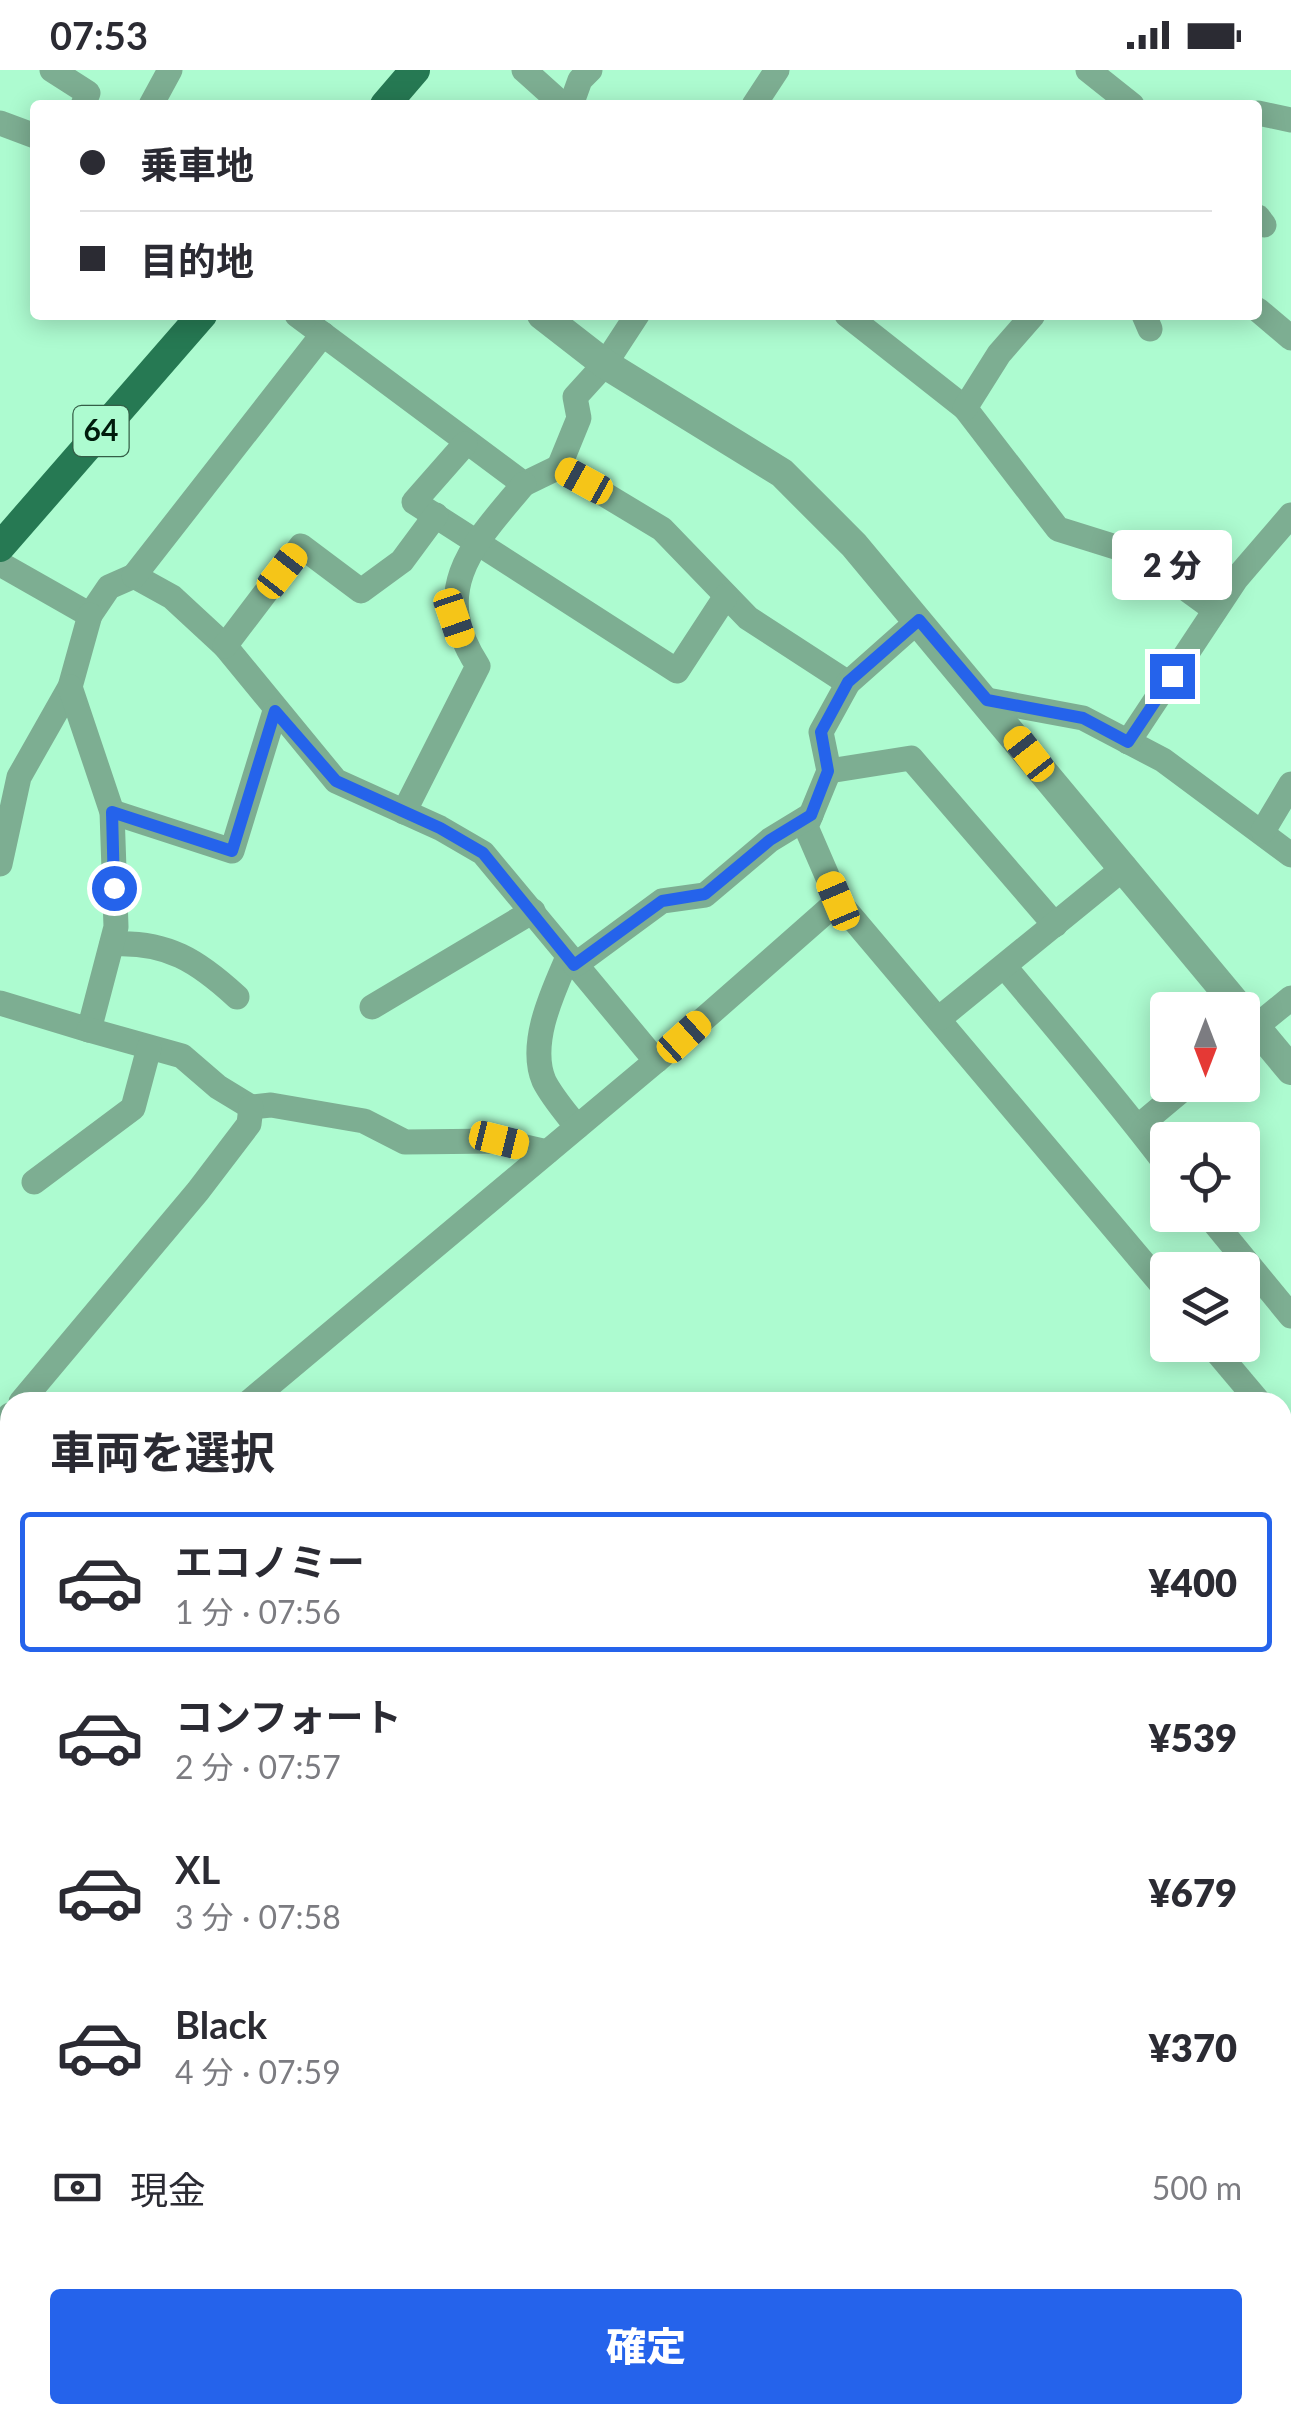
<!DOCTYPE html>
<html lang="ja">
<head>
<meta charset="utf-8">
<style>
  :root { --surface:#fff; --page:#f7f7f7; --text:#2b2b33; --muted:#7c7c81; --line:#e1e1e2; --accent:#2563eb }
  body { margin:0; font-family:Lato,"Noto Sans JP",sans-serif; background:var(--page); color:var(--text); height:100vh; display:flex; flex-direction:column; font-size:38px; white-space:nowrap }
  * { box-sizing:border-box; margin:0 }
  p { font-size:32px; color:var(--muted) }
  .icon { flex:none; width:55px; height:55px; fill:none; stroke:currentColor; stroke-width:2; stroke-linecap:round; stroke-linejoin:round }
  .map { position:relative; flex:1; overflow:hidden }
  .side { position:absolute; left:0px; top:1322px; width:1292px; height:1032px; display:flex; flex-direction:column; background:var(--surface); border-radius:30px 30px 0 0; box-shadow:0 5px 25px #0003 }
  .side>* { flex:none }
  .hud { position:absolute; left:30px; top:30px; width:1232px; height:220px; border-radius:10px; box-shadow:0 5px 25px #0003; display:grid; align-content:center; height:220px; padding:0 50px; background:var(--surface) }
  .needle { width:65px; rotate:180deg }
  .controls { position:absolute; left:1150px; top:922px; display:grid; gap:20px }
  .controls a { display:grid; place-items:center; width:110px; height:110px; border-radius:10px; background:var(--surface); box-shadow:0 5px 25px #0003; font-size:50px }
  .end { position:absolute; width:45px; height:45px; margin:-22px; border:12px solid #2563eb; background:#fff; box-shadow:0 0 0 5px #fff }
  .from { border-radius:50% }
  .bubble { position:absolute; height:70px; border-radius:10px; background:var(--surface); box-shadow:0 5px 25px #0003; font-size:32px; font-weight:800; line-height:70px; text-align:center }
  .car { position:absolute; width:30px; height:60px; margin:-30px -15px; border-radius:12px; box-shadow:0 0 8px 2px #0007; background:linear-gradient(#f5c518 24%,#345 0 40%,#f5c518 0 76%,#345 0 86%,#f5c518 0) }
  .hud b { display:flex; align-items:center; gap:35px; height:95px; font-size:38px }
  .hud b+b { border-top:2px solid var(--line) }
  .hud i { width:25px; height:25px; background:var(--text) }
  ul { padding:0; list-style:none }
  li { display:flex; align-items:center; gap:30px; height:140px; margin:0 20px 15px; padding:0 30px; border:5px solid transparent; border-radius:10px }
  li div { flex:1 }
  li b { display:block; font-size:38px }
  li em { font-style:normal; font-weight:800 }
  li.selected { border-color:var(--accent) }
  li>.icon { width:90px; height:90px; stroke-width:1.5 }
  h2 { padding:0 50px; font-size:45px; line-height:120px }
  .pay { display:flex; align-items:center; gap:25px; height:110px; padding:0 50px; font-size:38px }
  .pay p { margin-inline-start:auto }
  .button { display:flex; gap:20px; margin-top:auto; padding:20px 50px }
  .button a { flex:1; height:115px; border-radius:10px; background:var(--accent); color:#fff; font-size:40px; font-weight:800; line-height:115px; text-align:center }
  .status { display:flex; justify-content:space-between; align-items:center; height:70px; padding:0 50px; background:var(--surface); direction:ltr }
  .status svg { height:28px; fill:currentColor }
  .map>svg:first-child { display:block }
</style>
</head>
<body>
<div class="status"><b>07:53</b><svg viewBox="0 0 49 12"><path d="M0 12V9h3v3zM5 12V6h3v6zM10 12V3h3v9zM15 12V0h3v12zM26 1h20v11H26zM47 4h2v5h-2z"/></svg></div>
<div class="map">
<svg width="1291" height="2354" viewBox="0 0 1291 2354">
  <rect width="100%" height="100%" fill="#adfbd0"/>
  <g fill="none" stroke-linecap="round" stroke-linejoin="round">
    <polyline stroke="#7dae92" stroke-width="12" points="1282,1923 1291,1933"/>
    <g stroke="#7dae92" stroke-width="25">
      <polyline points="52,0 88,23 83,35"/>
      <polyline points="524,0 563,35"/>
      <polyline points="1088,0 1132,35"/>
      <polyline points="151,35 170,0"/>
      <polyline points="571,35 580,10 590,0"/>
      <polyline points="754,35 777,0"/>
      <polyline points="1258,43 1291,50"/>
      <polyline points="0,53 35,66"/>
      <polyline points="1258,147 1264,155"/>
      <polyline points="1258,240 1291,268"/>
      <polyline points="297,245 524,414 559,397 662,459 748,548 848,613"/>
      <polyline points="847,245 965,338 1058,459 1138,484 1215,540"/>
      <polyline points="1144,245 1150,259"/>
      <polyline points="965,338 999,284 1033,245"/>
      <polyline points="465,374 414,432 677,601 726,526"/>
      <polyline points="559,397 579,348 575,327 605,294 637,245"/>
      <polyline points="0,494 90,545 109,517 134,506 172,527 225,576 336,711 440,758 483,783 656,991"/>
      <polyline points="134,506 323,264"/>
      <polyline points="919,550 848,613 821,662 829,701 806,757 838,831 1168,1222"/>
      <polyline points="225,576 301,476 361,521 402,491 436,445"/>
      <polyline points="987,630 1083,648 1163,690 1291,785"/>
      <polyline points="1128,672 1236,509 1291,445"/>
      <polyline points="829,701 911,688 1055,855"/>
      <polyline points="112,742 232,781 275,641"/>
      <path d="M404,742l74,-146c-50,-76 -5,-122 46,-182"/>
      <polyline points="1263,761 1291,714"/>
      <polyline points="0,794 19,707 70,617 90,545"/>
      <path d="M112,874c55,-3 86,17 125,53"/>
      <path d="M568,887c-15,35 -40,86 -24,124 8,16 22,32 33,46"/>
      <polyline points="575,895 662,831 705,825 770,770 811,745"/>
      <path d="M1005,897c55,66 111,131 163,200"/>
      <polyline points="0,933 89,960 116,857 112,742 70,617"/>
      <polyline points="372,937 533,841"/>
      <polyline points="941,947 1125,797"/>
      <polyline points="89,960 182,986 218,1017 251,1037 271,1035 364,1051 405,1072 499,1071 547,1082"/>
      <polyline points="1242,968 1291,928"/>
      <polyline points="1139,1056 1188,1015"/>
      <polyline points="34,1112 133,1038 149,978"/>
      <polyline points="1208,1145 1291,1246"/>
      <polyline points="1211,1275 1259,1332"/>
      <polyline points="21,1332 198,1121 249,1054 251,1037"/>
      <polyline points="249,1332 656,991 838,831"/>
      <polyline points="0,1356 10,1345"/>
      <polyline points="1282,1360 1291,1370"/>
      <polyline points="0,1542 10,1534"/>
      <polyline points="0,1916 10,1927"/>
      <polyline points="0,2071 10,2052"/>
      <polyline points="0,2208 10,2212"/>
      <polyline points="252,2345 265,2354"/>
      <polyline points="365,2345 373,2354"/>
    </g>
    <polyline stroke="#7dae92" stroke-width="30" points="542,245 605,294 782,403 854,475 1291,1000"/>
    <g stroke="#267953" stroke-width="30">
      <polyline points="385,35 415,0"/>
      <polyline points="0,477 202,245"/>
    </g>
  </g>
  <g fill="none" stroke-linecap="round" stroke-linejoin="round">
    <polyline stroke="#2563eb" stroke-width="12" points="114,818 112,742 232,781 275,641 336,711 440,758 483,783 574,895 662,831 705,824 770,770 811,745 828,701 821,662 848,612 919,550 987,630 1083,648 1128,672 1172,606"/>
  </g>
  <g text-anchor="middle" stroke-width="8" stroke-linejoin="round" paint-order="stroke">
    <rect fill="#adfbd0" stroke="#345e47" stroke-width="2.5" x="73.5" y="336" width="55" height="50" rx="8"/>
    <g font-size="30" font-weight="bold" fill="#001b0c">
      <text x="101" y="371">64</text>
    </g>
  </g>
</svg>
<div class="controls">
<a><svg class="needle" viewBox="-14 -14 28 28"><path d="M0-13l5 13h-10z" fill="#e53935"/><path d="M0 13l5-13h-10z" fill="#7c7c81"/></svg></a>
<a><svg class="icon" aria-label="locate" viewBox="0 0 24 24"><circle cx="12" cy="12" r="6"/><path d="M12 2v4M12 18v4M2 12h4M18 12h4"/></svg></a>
<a><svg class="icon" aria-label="layers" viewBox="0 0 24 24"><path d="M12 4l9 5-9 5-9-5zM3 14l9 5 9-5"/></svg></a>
</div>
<i class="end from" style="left:114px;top:818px"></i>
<i class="end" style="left:1172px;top:606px"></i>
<div class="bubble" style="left:1112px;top:460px;width:120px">2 分</div>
<i class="car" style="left:584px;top:411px;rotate:299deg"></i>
<i class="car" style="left:282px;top:501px;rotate:38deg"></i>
<i class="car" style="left:454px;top:548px;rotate:161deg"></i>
<i class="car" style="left:1029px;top:684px;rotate:322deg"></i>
<i class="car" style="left:838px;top:831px;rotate:337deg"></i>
<i class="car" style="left:684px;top:967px;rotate:48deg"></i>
<i class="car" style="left:499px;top:1070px;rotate:104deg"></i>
<div class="hud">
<b><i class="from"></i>乗車地</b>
<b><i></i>目的地</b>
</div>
<section class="side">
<h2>車両を選択</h2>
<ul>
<li class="selected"><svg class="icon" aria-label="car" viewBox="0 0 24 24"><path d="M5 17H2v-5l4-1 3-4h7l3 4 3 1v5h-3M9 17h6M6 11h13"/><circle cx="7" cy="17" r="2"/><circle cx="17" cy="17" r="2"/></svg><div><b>エコノミー</b><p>1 分 · 07:56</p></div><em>¥400</em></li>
<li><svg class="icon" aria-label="car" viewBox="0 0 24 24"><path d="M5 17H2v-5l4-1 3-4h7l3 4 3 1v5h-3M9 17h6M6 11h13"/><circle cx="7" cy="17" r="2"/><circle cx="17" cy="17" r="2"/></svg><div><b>コンフォート</b><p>2 分 · 07:57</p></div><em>¥539</em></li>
<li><svg class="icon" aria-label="car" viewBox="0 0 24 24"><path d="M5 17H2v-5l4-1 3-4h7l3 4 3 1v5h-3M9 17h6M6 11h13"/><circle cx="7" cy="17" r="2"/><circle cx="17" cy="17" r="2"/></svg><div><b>XL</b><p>3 分 · 07:58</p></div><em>¥679</em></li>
<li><svg class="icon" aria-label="car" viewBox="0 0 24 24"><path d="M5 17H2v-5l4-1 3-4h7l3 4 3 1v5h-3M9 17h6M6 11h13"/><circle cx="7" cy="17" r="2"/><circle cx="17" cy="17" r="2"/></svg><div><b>Black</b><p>4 分 · 07:59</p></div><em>¥370</em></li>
</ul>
<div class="pay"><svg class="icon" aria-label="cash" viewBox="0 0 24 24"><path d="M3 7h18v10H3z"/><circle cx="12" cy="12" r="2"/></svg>現金<p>500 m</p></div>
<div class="button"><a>確定</a></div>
</section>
</div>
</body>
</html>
